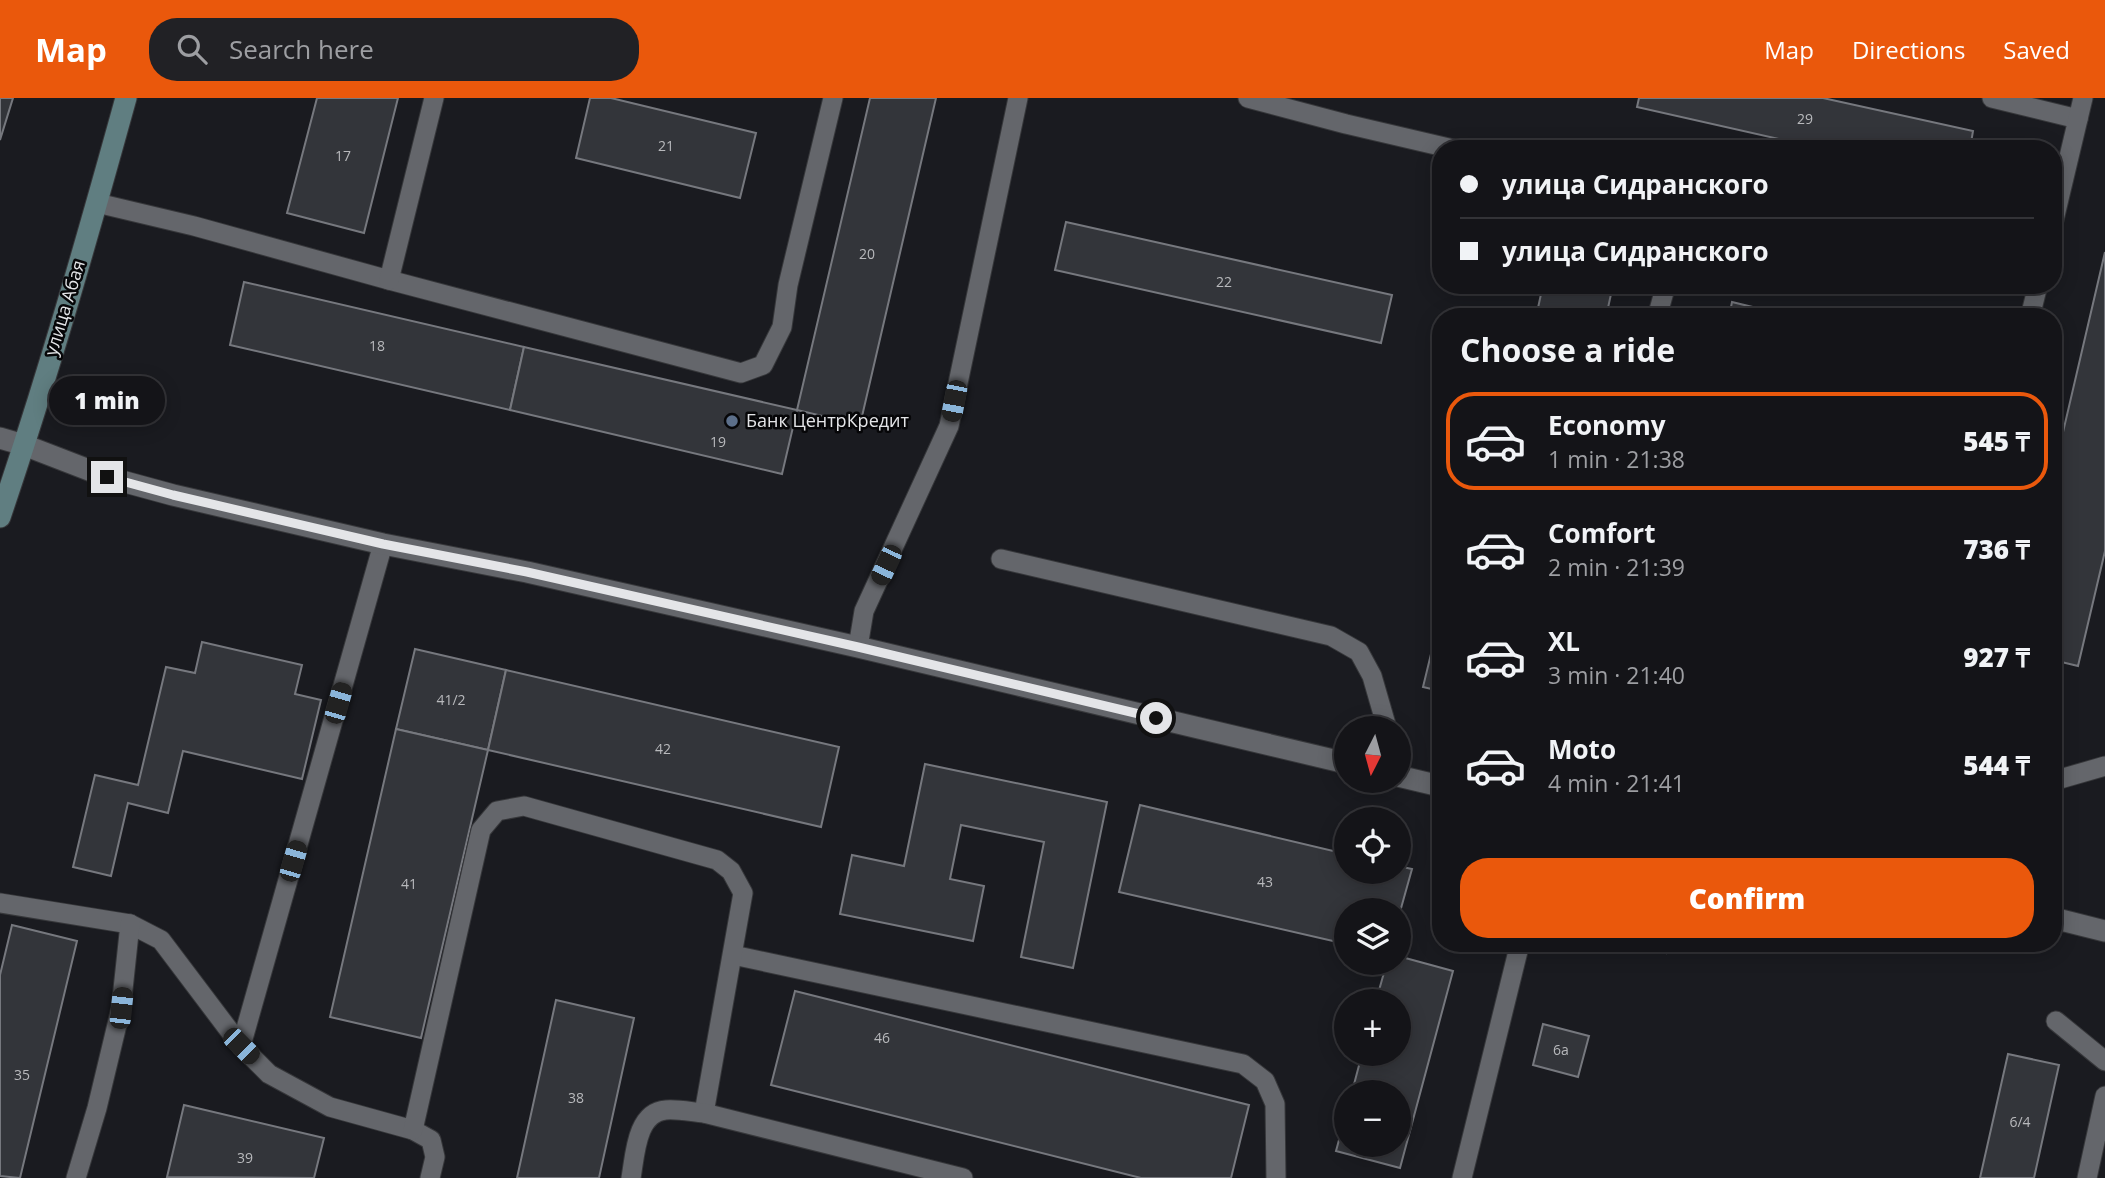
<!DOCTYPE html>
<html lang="en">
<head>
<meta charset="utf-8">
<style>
  :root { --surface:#141418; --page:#212125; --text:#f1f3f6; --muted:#9d9ea2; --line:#333337; --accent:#ea580c }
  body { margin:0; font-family:"Open Sans",sans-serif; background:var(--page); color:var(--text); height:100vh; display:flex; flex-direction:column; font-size:26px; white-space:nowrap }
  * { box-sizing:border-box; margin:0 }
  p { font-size:23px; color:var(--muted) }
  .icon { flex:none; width:38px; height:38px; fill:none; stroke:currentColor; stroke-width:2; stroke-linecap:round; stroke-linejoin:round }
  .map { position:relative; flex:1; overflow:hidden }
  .drawer { position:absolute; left:1432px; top:210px; width:630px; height:644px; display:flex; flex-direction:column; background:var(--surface); border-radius:28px; box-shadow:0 4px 18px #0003,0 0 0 2px var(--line) }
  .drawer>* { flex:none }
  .banner { position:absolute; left:1432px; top:42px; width:630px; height:154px; border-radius:28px; box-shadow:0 4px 18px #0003,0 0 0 2px var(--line); display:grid; align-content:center; height:154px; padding:0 28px; background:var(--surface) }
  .needle { width:46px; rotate:186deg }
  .buttons { position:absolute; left:1334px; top:618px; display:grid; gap:14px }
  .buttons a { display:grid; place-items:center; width:77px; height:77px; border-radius:50%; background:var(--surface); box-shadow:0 4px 18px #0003,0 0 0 2px var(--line); font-size:35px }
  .end { position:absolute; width:32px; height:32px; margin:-16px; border:9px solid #e4e5e8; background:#111; box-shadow:0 0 0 4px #111 }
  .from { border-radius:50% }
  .bubble { position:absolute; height:49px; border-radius:24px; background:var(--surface); box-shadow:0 4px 18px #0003,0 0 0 2px var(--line); font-size:23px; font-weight:800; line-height:49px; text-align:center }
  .car { position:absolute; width:21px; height:42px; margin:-21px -10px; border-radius:9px; box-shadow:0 0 5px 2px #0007; background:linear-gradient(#222 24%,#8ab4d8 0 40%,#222 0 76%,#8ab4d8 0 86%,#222 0) }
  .banner b { display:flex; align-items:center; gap:24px; height:66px; font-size:26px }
  .banner b+b { border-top:2px solid var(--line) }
  .banner i { width:18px; height:18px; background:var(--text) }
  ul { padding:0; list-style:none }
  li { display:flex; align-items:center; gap:21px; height:98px; margin:0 14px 10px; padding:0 14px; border:4px solid transparent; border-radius:28px }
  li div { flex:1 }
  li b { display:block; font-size:26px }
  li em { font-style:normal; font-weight:800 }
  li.on { border-color:var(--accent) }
  li>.icon { width:63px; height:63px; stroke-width:1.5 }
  h2 { padding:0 28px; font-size:32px; line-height:84px }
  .primary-button { display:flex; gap:14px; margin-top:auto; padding:14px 28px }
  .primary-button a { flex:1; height:80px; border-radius:28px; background:var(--accent); color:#fff; font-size:28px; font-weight:800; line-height:80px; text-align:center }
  header { display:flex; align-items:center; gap:42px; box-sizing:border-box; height:98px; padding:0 35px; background:var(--accent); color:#fff }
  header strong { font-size:33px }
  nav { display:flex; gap:38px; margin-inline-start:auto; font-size:24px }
  .search { width:490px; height:63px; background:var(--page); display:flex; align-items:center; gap:18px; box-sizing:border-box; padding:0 24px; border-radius:28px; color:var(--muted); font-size:26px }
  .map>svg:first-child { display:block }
</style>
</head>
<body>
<header>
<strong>Map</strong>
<div class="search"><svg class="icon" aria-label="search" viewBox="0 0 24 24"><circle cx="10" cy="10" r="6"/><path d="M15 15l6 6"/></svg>Search here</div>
<nav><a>Map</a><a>Directions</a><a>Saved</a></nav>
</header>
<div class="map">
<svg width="2105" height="1080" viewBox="0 0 2105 1080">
  <rect width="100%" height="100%" fill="#1a1b20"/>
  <g fill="#33353a" stroke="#76787e" stroke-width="2">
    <polygon points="0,0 13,0 0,42"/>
    <polygon points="317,0 398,0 364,135 287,115"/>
    <polygon points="590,0 611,0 756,35 740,100 576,60"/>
    <polygon points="870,0 936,0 860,327 797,312"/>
    <polygon points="1639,0 1823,0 1973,33 1970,51 1823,51 1637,9"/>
    <polygon points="1066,124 1392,197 1381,245 1055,172"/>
    <polygon points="2105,154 2105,453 2078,568 2053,562 2053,377"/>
    <polygon points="244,184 524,249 510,312 230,247"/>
    <polygon points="1543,187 1613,187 1606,219 1536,219"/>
    <polygon points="1732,204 1794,219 1729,219"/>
    <polygon points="524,249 797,312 782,376 510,312"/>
    <polygon points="1439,523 1440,523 1440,593 1423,589"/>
    <polygon points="202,544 302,567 295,596 321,602 302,681 183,653 168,715 128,705 111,778 73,769 95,677 138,687 166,569 195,575"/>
    <polygon points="415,551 506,572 488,652 396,631"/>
    <polygon points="506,572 839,649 821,729 488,652"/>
    <polygon points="396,631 488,652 421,940 330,919"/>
    <polygon points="925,666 1107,704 1073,870 1021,859 1044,744 961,727 950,781 984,788 973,843 840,816 852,757 904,768"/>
    <polygon points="1140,707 1346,756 1346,774 1398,774 1398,768 1412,771 1398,821 1398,812 1346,812 1346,846 1119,794"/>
    <polygon points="12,827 77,843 20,1080 0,1078 0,877"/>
    <polygon points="1625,845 1668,845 1666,855"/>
    <polygon points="1398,858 1453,873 1400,1070 1336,1053 1346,1016 1346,1046 1398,1046 1398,994 1352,994 1362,956 1398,956 1398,903 1376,903 1387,864 1398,864"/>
    <polygon points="795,893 1249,1007 1231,1080 1141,1080 771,987"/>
    <polygon points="556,902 634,920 599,1080 517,1080"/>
    <polygon points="1543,926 1589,938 1578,979 1533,967"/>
    <polygon points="2008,956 2059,967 2034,1080 1980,1080"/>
    <polygon points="184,1007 324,1040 314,1080 167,1079"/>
  </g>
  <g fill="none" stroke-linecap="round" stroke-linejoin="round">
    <g stroke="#36373a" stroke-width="21">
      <g id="lane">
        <polyline points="1248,0 1346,26 1453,51"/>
        <polyline points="1992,0 2078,21"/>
        <polyline points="97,105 194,128 389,182 741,275 763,267 782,229 788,187 833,0"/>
        <polyline points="2053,126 2083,0"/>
        <polyline points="389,182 434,0"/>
        <polyline points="1657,219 1666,187"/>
        <polyline points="2030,219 2038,187"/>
        <polyline points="1001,461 1331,538 1359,554 1372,578 1387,630"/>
        <polyline points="858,549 864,513 949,328 1018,0"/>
        <polyline points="2053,683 2105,668"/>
        <polyline points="0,805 130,826 161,842 241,948 269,976 330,1009 413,1032 431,1042 435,1059 430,1080"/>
        <polyline points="733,857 1243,966 1265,983 1275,1006 1276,1080"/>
        <polyline points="2056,923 2105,963"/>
        <polyline points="241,948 383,446"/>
        <polyline points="413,1032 481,732 497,713 524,708 717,762 731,773 743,795 704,1015"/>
        <polyline points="76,1080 97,1010 121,910 130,826"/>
        <path d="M631,1080c4,-22 5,-66 35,-68 12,-1 26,2 38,3l259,65"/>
        <polyline points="1462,1080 1520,845"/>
        <polyline points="2087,1080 2105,998"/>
      </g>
    </g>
    <g stroke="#36373a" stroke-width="23">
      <g id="street">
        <polyline points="0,340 24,347 107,379 173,397 383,446 527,474 858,549 1346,665"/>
        <polyline points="1398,678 1440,688"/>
        <polyline points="2053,820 2105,833"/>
      </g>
    </g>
    <g stroke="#36373a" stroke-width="23">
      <path id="secondary" d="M0,419c47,-138 87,-278 126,-419"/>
    </g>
    <use href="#lane" stroke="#64666b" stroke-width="19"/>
    <use href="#street" stroke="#64666b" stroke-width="21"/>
    <use href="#secondary" stroke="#607e81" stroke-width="21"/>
  </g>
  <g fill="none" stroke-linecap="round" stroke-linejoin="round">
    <polyline stroke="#e4e5e8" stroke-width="9" points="107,379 173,397 383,446 527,474 858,549 1156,620"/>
  </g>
  <circle fill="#5c6f8a" stroke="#060608" stroke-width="2.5" cx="732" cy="323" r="7"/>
  <g text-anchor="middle" stroke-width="5" stroke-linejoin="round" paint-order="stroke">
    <g font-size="14" fill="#b8b9bc">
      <text x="1805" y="26">29</text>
      <text x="666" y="53">21</text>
      <text x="343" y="63">17</text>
      <text x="867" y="161">20</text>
      <text x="1224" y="189">22</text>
      <text x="377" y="253">18</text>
      <text x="718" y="349">19</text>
      <text x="451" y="607">41/2</text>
      <text x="663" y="656">42</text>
      <text x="1265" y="789">43</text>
      <text x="409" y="791">41</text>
      <text x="882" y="945">46</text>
      <text x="1561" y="957">6а</text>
      <text x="22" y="982">35</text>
      <text x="576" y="1005">38</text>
      <text x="2020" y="1029">6/4</text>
      <text x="245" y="1065">39</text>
    </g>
    <g font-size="18" fill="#e4e5e8" stroke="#060608">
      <text transform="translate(65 210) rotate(-73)" y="6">улица Абая</text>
    </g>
    <g font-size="18" fill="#e4e5e8" stroke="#060608" text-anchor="start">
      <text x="746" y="329">Банк ЦентрКредит</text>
    </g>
  </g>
</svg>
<div class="buttons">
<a><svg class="needle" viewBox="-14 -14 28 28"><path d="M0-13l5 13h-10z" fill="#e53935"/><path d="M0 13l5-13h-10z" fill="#9d9ea2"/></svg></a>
<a><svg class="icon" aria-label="locate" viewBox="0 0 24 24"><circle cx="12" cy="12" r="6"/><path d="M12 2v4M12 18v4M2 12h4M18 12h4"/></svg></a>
<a><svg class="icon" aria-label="layers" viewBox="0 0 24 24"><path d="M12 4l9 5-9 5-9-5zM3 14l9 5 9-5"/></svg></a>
<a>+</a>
<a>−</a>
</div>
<i class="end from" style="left:1156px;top:620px"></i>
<i class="end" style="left:107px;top:379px"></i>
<div class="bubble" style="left:49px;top:278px;width:116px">1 min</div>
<i class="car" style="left:954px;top:303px;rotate:191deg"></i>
<i class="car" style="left:886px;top:467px;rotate:205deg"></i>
<i class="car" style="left:338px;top:605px;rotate:16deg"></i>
<i class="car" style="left:293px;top:763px;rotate:16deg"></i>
<i class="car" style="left:121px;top:910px;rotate:6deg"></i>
<i class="car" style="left:241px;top:948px;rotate:135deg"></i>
<div class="banner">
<b><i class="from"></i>улица Сидранского</b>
<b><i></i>улица Сидранского</b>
</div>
<section class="drawer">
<h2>Choose a ride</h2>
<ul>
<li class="on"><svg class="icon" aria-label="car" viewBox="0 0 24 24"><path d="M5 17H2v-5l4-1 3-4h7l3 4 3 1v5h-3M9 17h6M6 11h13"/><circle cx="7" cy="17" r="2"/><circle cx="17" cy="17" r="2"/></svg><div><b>Economy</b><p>1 min · 21:38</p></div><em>545 ₸</em></li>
<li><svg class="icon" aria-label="car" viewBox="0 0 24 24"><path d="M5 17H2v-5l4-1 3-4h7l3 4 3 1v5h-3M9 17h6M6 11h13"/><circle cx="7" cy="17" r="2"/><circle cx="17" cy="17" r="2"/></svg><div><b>Comfort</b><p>2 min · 21:39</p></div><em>736 ₸</em></li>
<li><svg class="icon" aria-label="car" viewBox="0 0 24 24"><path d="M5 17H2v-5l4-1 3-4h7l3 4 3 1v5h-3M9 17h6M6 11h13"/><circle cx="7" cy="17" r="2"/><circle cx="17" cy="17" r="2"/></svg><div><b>XL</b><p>3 min · 21:40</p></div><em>927 ₸</em></li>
<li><svg class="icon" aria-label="car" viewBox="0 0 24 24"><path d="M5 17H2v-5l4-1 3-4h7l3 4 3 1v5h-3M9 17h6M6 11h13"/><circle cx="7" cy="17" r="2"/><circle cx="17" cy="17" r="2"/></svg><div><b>Moto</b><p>4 min · 21:41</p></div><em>544 ₸</em></li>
</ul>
<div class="primary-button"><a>Confirm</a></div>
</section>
</div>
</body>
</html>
